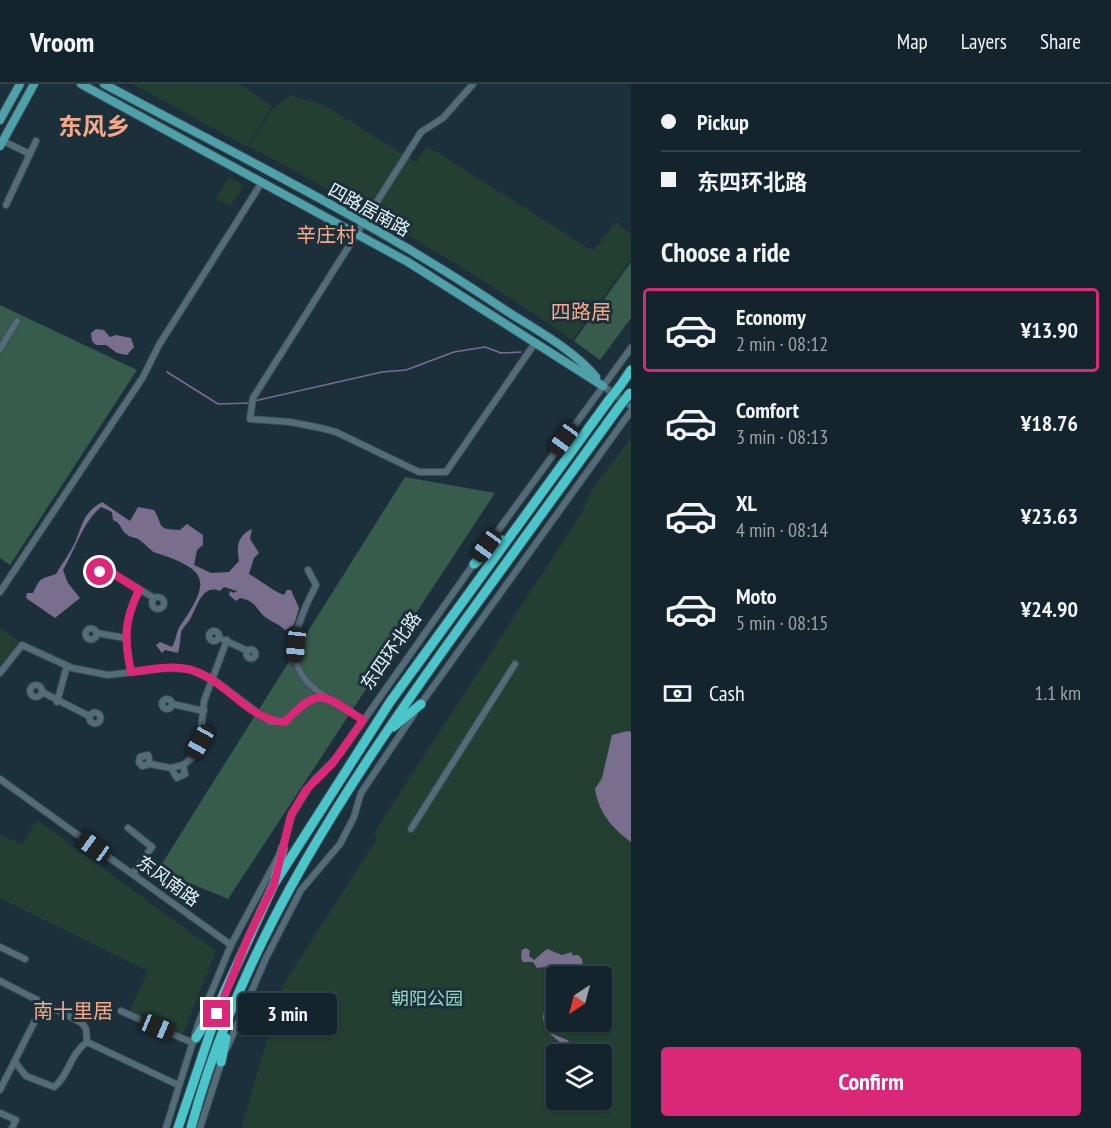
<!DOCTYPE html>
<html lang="en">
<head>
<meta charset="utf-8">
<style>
  :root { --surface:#14242c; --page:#213038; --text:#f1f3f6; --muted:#9da4a9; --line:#334148; --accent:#db2777 }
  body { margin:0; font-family:"PT Sans Narrow","Noto Sans SC",sans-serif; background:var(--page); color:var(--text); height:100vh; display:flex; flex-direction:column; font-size:22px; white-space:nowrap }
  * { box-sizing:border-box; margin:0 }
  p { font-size:20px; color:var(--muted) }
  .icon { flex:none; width:33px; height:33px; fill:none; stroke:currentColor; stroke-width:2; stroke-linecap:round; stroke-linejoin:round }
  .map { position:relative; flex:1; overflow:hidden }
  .sheet { display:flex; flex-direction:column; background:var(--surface); width:480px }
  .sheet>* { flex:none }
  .banner { display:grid; align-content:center; height:132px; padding:0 30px; background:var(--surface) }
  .needle { width:39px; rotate:216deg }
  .buttons { position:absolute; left:546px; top:882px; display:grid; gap:12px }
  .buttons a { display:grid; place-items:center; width:66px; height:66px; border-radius:6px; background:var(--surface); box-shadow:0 2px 4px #0004,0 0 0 2px var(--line); font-size:30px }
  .end { position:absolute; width:27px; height:27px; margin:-14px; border:8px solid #db2777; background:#fff; box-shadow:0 0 0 3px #fff }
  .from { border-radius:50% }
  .bubble { position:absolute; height:42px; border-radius:6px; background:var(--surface); box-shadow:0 2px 4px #0004,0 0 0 2px var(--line); font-size:20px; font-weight:800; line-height:42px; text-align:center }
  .car { position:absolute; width:18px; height:36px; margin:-18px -9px; border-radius:8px; box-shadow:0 0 4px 2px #0007; background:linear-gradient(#222 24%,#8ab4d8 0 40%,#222 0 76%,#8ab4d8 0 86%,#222 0) }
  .banner b { display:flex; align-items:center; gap:21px; height:57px; font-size:22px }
  .banner b+b { border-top:2px solid var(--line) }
  .banner i { width:15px; height:15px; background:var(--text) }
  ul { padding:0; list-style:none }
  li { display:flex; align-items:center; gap:18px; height:84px; margin:0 12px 9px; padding:0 18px; border:3px solid transparent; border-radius:6px }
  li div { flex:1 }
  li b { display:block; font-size:22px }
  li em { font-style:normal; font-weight:800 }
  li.current { border-color:var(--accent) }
  li>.icon { width:54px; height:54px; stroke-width:1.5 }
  h2 { padding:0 30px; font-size:27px; line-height:72px }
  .pay { display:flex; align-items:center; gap:15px; height:66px; padding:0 30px; font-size:22px }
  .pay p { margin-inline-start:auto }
  .primary-button { display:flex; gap:12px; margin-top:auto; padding:12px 30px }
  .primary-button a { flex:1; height:69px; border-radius:6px; background:var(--accent); color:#fff; font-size:24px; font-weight:800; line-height:69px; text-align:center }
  header { display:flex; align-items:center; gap:36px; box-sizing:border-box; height:84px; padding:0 30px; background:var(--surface); border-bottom:2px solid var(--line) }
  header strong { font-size:28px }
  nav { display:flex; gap:33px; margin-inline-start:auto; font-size:21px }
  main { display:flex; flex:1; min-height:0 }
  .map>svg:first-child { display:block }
</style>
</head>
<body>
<header>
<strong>Vroom</strong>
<nav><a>Map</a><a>Layers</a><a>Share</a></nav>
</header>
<main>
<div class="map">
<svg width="631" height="1044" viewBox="0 0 631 1044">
  <rect width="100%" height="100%" fill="#1b303b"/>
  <g fill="#233f32" fill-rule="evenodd">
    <polygon points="133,0 239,0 272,22 247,63"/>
    <path d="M290,11l34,10 92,57 11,-16 166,105 23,-29 15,12v25l-59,81c-103,-73 -212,-133 -323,-194l23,-37z"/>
    <polygon points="229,93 244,102 230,123 216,114"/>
    <path d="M631,354v690h-390l42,-143 93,-145 -1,-9 209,-322 8,-20zM556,892h46v46h-46zM556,970h46v46h-46z"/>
    <polygon points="0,544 20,558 0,582"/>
    <polygon points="37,736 216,867 183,950 130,927 148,887 0,814 0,750 22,761"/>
  </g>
  <g fill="#385c4b">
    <polygon points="631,178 631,234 600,276 574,257"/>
    <polygon points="0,221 137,286 10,481 0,474"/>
    <polygon points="405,393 495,409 228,815 158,786"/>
  </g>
  <g fill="#796e8d">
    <polygon points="96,245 104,246 110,253 116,251 131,254 134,263 127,271 117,269 106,261 96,261 92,257 91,249"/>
    <path d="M102,418l28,19 8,-14 16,3c10,16 1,19 26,20l7,-6 16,11v10l-6,5 -3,15 17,8 18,-1 10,-11c-3,-15 -1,-26 13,-32l-2,10 9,14 -5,5 -5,16c11,6 26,18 35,21l3,-5h4l8,18 -5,17 -9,5c-6,-6 -11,-7 -17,-11 -12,-7 -10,-18 -28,-21l-4,3 -7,-6 1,-4 4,2 3,-2 -13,-4 -4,4c-19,-8 -23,18 -31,30 -3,4 -7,7 -8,12 -1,8 -1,13 -3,20l-13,-3 -3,3 -6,-8 4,-3 12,5c4,-6 4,-15 8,-21 31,-45 29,-56 -24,-73 -6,-2 -12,-11 -18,-14 -5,-2 -9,-2 -13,-6 -5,-5 -4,-10 -12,-13l-1,-8 -11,-5c-18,15 -25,41 -38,63l5,13 12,15 -25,20 -29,-20 1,-5h6c8,-16 6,-13 23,-19 7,-12 15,-22 20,-34 7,-17 8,-28 26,-38z"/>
    <path d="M627,647l4,1v110c-19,-14 -32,-29 -36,-53l7,-11 10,-43z"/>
    <polygon points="526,864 530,867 529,872 534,876 547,865 562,871 572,868 572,871 578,871 582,875 584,892 558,892 551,882 537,884 533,878 523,878 521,874 522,866"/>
    <polygon points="556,919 556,925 547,925 546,936 551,949 567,956 573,961 567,970 561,959 545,946 543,933 545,923"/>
  </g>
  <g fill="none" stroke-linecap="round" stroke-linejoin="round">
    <g stroke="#796e8d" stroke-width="1.5">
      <polyline points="167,288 218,320 250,319"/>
      <polyline points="254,317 382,288 406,286 454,268 485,263 501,269 521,268"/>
    </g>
    <g stroke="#3a4d56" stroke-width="8">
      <g id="minor">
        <polyline points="473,0 443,34 421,48 253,314 250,335 290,338 321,344 336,348 419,388 446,388 535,259"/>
        <polyline points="3,57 30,70"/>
        <polyline points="6,121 36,57"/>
        <polyline points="0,265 17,237"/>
        <polyline points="603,302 631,322"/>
        <polyline points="481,470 631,264"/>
        <circle cx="98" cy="482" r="6"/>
        <polyline points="104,484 154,514"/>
        <path d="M308,486l8,15c-21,42 -39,83 9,111"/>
        <polyline points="0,508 143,293 159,261 262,98"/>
        <circle cx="158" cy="519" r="6"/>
        <circle cx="91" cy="550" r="5.5"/>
        <circle cx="214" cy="552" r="5"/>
        <polyline points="97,549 125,554"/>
        <polyline points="224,556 248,567"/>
        <circle cx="251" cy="570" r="4.5"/>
        <path d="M131,588c-7,-34 -7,-51 8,-82"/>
        <path d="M0,589l22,-28 50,23 36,7 59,-7 22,1 28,13 53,40h15c35,-38 38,-27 78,-2"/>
        <circle cx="36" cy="607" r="6"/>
        <polyline points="42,608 89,632"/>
        <circle cx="167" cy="620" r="5"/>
        <polyline points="57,618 67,582"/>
        <polyline points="172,620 204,627"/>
        <polyline points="420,621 631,327"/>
        <circle cx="95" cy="634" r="5.5"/>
        <polyline points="150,680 148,671 140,673 139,678 142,682 150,680 171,684 183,681 192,674 200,658 204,617 227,556"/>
        <polyline points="171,684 177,694 185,690 183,681"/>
        <polyline points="0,695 231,861"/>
        <polyline points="128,744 152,763 133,790"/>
        <polyline points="411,745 515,580"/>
        <polyline points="0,863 25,875"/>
        <polyline points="0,897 82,939 86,945 87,958"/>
        <polyline points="121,927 193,959"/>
        <polyline points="87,958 178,1001"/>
        <polyline points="227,964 266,874 301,806 340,760 354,733 361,709 414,630"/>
        <path d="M15,978l11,14 28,11c14,-10 16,-33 33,-45"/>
        <polyline points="0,1006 44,919"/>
        <polyline points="0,1029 16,1036 12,1044"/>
        <polyline points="166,1044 199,938 231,861 283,764 292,731 313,697 340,670 475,478"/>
        <polyline points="200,1044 222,976"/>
      </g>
    </g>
    <g stroke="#3a4d56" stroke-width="10">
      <g id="major">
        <polyline points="81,0 408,178 603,302"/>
        <path d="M104,0c135,72 274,140 401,226 31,20 68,39 91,67"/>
        <polyline points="0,36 20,0"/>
        <polyline points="0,62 34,0"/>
      </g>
    </g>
    <g stroke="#3a4d56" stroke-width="11">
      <g id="highway">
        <polyline points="620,302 631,286"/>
        <polyline points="474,480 502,456"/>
        <polyline points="393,643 421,620"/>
        <polyline points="275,796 283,764"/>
        <polyline points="196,954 217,920"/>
        <polyline points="221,978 226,954"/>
        <polyline points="178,1044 223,911 274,800 390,618 609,316"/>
        <path d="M191,1044c50,-188 162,-352 274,-508 52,-71 103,-142 154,-213"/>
      </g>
    </g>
    <use href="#minor" stroke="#546c78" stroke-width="6"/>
    <use href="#major" stroke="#4ea1a9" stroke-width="8"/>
    <use href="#highway" stroke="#4ac5c9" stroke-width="9"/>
    <g stroke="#3a4d56" stroke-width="11" stroke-linecap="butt">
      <g id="highway-bridge">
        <polyline points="609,316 620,302"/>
        <polyline points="619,323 630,309"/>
      </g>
    </g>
    <use href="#highway-bridge" stroke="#4ac5c9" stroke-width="9"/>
  </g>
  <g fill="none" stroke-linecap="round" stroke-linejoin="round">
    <path stroke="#db2777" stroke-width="8" d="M100,488l4,-4 35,22c-15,31 -15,48 -8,82 18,-2 38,-7 56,-3 37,7 60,52 98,53 35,-38 39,-26 78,-2l-31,44 -26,26 -15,25 -17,69 -26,54 -31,76"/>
  </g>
  <g text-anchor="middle" stroke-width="6" stroke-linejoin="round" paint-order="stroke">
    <g font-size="18" fill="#e7f4fc" stroke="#1b303b">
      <text transform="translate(369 126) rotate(29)" y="6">四路居南路</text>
      <text transform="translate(391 567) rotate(-55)" y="6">东四环北路</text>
      <text transform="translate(168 797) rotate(36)" y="6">东风南路</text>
    </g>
    <g font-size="18" fill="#97d9ba" stroke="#1b303b">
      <text x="427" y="921">朝阳公园</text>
    </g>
    <g font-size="20" fill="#f5a989" stroke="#1b303b">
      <text x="326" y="158">辛庄村</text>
      <text x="581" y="235">四路居</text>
      <text x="73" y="934">南十里居</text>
    </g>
    <g font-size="24" font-weight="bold" fill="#f5a989" stroke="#1b303b">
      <text x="94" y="51">东风乡</text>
    </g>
  </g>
</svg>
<div class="buttons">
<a><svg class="needle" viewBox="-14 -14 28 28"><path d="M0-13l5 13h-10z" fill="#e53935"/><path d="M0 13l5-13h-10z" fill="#9da4a9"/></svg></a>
<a><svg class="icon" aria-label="layers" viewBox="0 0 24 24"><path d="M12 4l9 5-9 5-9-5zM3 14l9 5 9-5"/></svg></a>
</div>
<i class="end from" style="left:100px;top:488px"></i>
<i class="end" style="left:217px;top:930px"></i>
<div class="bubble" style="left:238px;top:909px;width:99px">3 min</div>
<i class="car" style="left:564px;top:355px;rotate:216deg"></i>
<i class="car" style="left:487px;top:462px;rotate:216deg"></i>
<i class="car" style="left:296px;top:561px;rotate:186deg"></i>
<i class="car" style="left:200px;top:658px;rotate:209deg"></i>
<i class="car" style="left:94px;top:763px;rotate:306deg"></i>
<i class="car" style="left:157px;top:943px;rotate:113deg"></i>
</div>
<section class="sheet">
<div class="banner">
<b><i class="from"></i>Pickup</b>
<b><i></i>东四环北路</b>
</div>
<h2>Choose a ride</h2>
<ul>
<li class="current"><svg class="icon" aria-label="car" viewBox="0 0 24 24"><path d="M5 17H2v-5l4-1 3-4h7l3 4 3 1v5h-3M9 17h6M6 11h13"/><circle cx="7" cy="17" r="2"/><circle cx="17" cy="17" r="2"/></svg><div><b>Economy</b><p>2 min · 08:12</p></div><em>¥13.90</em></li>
<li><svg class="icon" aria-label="car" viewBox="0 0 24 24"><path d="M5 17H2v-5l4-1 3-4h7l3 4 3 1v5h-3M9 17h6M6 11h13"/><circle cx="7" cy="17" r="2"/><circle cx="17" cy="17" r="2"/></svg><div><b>Comfort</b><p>3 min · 08:13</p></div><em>¥18.76</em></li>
<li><svg class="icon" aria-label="car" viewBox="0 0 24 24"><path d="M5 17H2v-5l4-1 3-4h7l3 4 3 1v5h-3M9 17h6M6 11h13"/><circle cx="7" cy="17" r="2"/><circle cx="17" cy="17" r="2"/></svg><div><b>XL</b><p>4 min · 08:14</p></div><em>¥23.63</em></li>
<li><svg class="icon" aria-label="car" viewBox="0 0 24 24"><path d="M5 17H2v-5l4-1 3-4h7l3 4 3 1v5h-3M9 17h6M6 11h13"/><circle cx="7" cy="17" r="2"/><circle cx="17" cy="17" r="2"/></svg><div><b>Moto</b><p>5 min · 08:15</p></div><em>¥24.90</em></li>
</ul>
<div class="pay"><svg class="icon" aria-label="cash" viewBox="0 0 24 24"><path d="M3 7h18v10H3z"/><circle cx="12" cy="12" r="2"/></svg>Cash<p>1.1 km</p></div>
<div class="primary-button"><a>Confirm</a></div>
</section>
</main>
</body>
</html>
